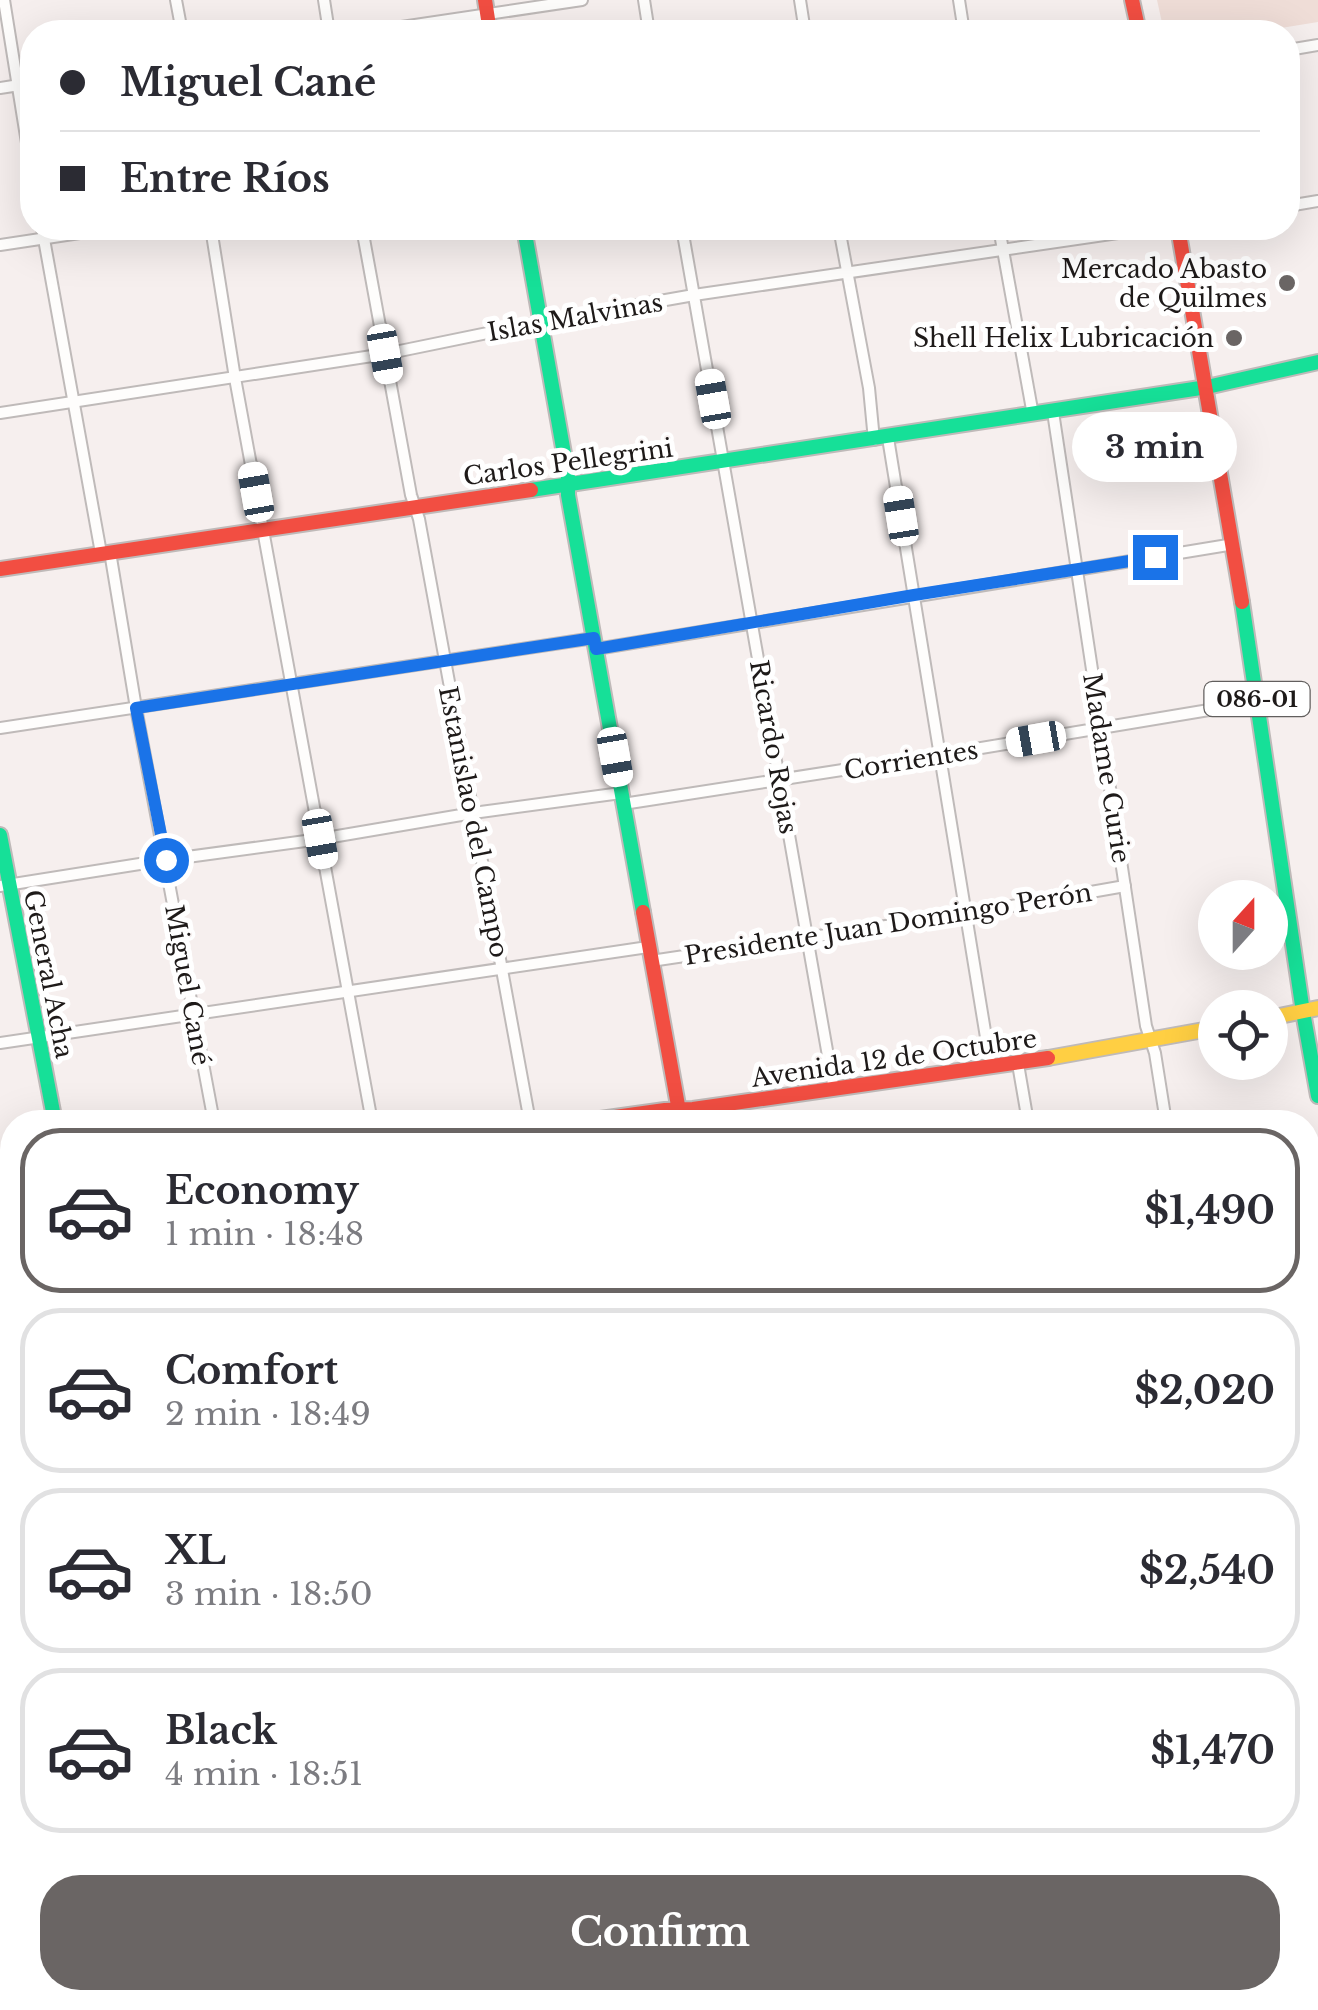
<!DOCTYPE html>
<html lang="en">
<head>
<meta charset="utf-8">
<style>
  :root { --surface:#fff; --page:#f7f7f7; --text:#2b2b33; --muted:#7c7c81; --line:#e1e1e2; --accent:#6a6564 }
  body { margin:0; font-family:"Libre Baskerville",serif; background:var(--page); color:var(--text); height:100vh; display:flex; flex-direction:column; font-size:38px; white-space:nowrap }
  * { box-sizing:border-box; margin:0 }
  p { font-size:32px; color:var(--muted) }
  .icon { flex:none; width:55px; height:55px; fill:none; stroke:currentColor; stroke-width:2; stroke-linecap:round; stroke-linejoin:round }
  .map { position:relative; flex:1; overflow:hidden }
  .drawer { position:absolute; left:0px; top:1110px; width:1320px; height:900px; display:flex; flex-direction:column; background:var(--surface); border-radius:40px 40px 0 0; box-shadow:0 10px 40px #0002 }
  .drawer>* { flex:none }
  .banner { position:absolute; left:20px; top:20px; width:1280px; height:220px; border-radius:40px; box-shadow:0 10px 40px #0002; display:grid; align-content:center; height:220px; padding:0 40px; background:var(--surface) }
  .needle { width:65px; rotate:21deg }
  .controls { position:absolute; left:1198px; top:880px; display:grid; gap:20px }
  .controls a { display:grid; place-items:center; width:90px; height:90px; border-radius:50%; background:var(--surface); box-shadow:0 10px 40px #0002; font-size:50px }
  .end { position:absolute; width:45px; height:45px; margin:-22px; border:12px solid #1a73e8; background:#fff; box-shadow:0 0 0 5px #fff }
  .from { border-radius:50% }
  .bubble { position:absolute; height:70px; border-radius:35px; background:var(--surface); box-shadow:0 10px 40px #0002; font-size:32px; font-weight:700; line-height:70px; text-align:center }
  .car { position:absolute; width:30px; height:60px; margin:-30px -15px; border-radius:12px; box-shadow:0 0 8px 2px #0007; background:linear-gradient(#fff 24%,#345 0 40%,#fff 0 76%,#345 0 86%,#fff 0) }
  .banner b { display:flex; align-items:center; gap:35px; height:95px; font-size:38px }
  .banner b+b { border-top:2px solid var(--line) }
  .banner i { width:25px; height:25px; background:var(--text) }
  ul { padding:18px 0 0; list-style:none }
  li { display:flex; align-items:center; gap:30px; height:165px; margin:0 20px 15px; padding:0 20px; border:5px solid var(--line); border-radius:40px }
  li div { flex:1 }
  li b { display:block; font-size:38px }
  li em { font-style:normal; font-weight:700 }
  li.current { border-color:var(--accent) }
  li>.icon { width:90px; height:90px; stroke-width:1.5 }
  .cta { display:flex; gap:20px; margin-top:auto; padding:20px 40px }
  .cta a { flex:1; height:115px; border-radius:40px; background:var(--accent); color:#fff; font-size:40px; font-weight:700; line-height:115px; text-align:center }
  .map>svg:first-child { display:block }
</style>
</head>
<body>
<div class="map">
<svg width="1318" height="2010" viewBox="0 0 1318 2010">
  <rect width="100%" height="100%" fill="#f6efee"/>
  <g fill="#efddd7">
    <polygon points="1157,0 1318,0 1318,22 1257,32 1164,32"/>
    <polygon points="1312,1574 1318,1609 1318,1634 1308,1636 1308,1575"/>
  </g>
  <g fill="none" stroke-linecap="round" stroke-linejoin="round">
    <g stroke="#bfbab9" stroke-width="14">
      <g id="street">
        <polyline points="4,0 32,174"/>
        <polyline points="176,0 182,32"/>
        <polyline points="324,0 329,32"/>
        <polyline points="644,0 649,32"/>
        <polyline points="800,0 805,32"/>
        <polyline points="959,0 964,32"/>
        <polyline points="368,32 582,0"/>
        <polyline points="1288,50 1318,45"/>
        <polyline points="0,88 32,83"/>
        <polyline points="1288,206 1318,201"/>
        <polyline points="42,228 101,553"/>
        <polyline points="211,228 235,378 372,1122"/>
        <polyline points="362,228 411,495 419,519 530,1122"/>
        <polyline points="682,228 834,1090"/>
        <polyline points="839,228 869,388 874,440"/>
        <polyline points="999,228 1033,415"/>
        <polyline points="0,245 113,228"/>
        <polyline points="1053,412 1146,1026 1155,1053 1166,1122"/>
        <polyline points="0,413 385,354 541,322 694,295 1152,228"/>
        <polyline points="888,438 991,1068"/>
        <polyline points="110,552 136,708 214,1122"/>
        <polyline points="596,649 1234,544"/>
        <polyline points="0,728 594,638"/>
        <polyline points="623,804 939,755 1257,702"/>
        <polyline points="0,886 165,860 320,839 473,813 621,793"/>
        <polyline points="651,961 966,914 1125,886"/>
        <polyline points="0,1043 648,947"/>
        <polyline points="1018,1064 1028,1122"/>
        <polyline points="1308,1175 1318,1174"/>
        <polyline points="1308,1350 1318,1347"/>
        <polyline points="0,1371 12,1369"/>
        <polyline points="1308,1478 1318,1475"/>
        <polyline points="0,1523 12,1522"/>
        <polyline points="0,1677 12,1675"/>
        <polyline points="0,1779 7,1826 12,2010"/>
        <polyline points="1308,1984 1318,1984"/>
        <polyline points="350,1998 351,2010"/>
        <polyline points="524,1998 526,2010"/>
        <polyline points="669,1998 671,2010"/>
        <polyline points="983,1998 985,2010"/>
        <polyline points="1304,1998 1305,2010"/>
        <polyline points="586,2010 627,1998"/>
        <polyline points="1100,2010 1182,1998"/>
      </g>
    </g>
    <g stroke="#bfbab9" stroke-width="18">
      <g id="fast">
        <polyline points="524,228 568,476 568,495 643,912"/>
        <polyline points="531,490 1207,387 1318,362"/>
        <polyline points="1242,602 1303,1012 1318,1096"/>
        <polyline points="0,835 55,1122"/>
        <polyline points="0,1838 12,1836"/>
        <polyline points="169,1998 169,2010"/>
      </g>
    </g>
    <g stroke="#bfbab9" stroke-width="18">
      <g id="slow">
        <polyline points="1270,1018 1318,1008"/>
        <polyline points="1048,1058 1215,1028"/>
        <polyline points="1308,1660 1318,1658"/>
      </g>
    </g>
    <g stroke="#bfbab9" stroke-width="18">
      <g id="jam">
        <polyline points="485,0 490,32"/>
        <polyline points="1132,0 1139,32"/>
        <polyline points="1178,228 1242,602"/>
        <polyline points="0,569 531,490"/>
        <polyline points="643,912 681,1122"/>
        <polyline points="579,1122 665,1110 693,1109 1048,1058"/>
        <polyline points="0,1208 12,1207"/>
        <polyline points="810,1998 811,2010"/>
      </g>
    </g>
    <use href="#street" stroke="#fefdfc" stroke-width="10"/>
    <use href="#fast" stroke="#16e098" stroke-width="14"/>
    <use href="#slow" stroke="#ffcf43" stroke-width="14"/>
    <use href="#jam" stroke="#f24e42" stroke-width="14"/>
  </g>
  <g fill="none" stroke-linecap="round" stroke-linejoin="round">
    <polyline stroke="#1a73e8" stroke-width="12" points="166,860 136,708 594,638 596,649 914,595 1155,557"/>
  </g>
  <g fill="#6a6564" stroke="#fff" stroke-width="4">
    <circle cx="1287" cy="283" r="10"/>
    <circle cx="1234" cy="338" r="10"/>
  </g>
  <g text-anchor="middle" stroke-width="10" stroke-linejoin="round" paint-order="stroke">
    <rect fill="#fff" stroke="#625f5e" stroke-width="2.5" x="1204.5" y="682" width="105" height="34" rx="8"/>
    <g font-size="22" font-weight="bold" fill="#1e1a19">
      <text x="1257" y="707">086-01</text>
    </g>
    <g font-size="25" fill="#1e1a19" stroke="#fff" text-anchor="end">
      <text x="1267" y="278">Mercado Abasto<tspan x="1267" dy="29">de Quilmes</tspan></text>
      <text x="1214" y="347">Shell Helix Lubricación</text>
    </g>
    <g font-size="25" fill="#1e1a19" stroke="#fff">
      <text transform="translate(575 317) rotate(-10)" y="9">Islas Malvinas</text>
      <text transform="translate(568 462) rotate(-8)" y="9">Carlos Pellegrini</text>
      <text transform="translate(774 747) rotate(80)" y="9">Ricardo Rojas</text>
      <text transform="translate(911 760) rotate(-9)" y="9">Corrientes</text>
      <text transform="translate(1107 768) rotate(81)" y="9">Madame Curie</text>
      <text transform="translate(474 822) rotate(79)" y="9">Estanislao del Campo</text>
      <text transform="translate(888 924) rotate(-9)" y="9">Presidente Juan Domingo Perón</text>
      <text transform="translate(49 974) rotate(79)" y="9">General Acha</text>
      <text transform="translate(188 985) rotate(80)" y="9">Miguel Cané</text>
      <text transform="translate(894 1058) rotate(-8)" y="9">Avenida 12 de Octubre</text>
    </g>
  </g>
</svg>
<div class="controls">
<a><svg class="needle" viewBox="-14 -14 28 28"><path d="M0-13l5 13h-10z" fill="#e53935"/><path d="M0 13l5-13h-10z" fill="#7c7c81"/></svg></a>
<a><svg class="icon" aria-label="locate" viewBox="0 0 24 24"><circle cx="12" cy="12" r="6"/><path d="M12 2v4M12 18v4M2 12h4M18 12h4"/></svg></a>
</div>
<i class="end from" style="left:166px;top:860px"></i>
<i class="end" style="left:1155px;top:557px"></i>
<div class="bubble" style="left:1072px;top:412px;width:165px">3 min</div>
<i class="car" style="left:385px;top:354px;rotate:170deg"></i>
<i class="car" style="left:713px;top:399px;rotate:350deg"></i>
<i class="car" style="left:256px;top:492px;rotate:350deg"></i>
<i class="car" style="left:901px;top:516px;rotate:351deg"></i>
<i class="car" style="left:1036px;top:739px;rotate:260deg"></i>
<i class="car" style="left:615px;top:757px;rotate:170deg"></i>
<i class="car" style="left:320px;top:839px;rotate:170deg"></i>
<div class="banner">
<b><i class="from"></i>Miguel Cané</b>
<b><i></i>Entre Ríos</b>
</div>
<section class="drawer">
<ul>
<li class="current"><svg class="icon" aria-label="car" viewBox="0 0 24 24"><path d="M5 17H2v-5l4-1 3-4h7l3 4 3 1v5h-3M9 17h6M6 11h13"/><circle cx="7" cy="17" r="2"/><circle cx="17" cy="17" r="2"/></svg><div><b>Economy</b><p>1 min · 18:48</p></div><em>$1,490</em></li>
<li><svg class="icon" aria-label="car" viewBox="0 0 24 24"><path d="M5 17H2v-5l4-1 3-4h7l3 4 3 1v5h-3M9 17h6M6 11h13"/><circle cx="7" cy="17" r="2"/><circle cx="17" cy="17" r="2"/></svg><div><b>Comfort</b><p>2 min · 18:49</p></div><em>$2,020</em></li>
<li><svg class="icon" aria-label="car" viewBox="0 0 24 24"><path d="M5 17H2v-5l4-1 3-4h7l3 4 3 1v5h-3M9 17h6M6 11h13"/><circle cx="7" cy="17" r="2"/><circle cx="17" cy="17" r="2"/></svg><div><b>XL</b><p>3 min · 18:50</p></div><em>$2,540</em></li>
<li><svg class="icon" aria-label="car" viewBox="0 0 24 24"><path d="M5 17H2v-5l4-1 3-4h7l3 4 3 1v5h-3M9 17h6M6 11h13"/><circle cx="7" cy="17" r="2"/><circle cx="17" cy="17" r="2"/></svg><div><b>Black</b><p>4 min · 18:51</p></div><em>$1,470</em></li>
</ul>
<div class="cta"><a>Confirm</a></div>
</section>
</div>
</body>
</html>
